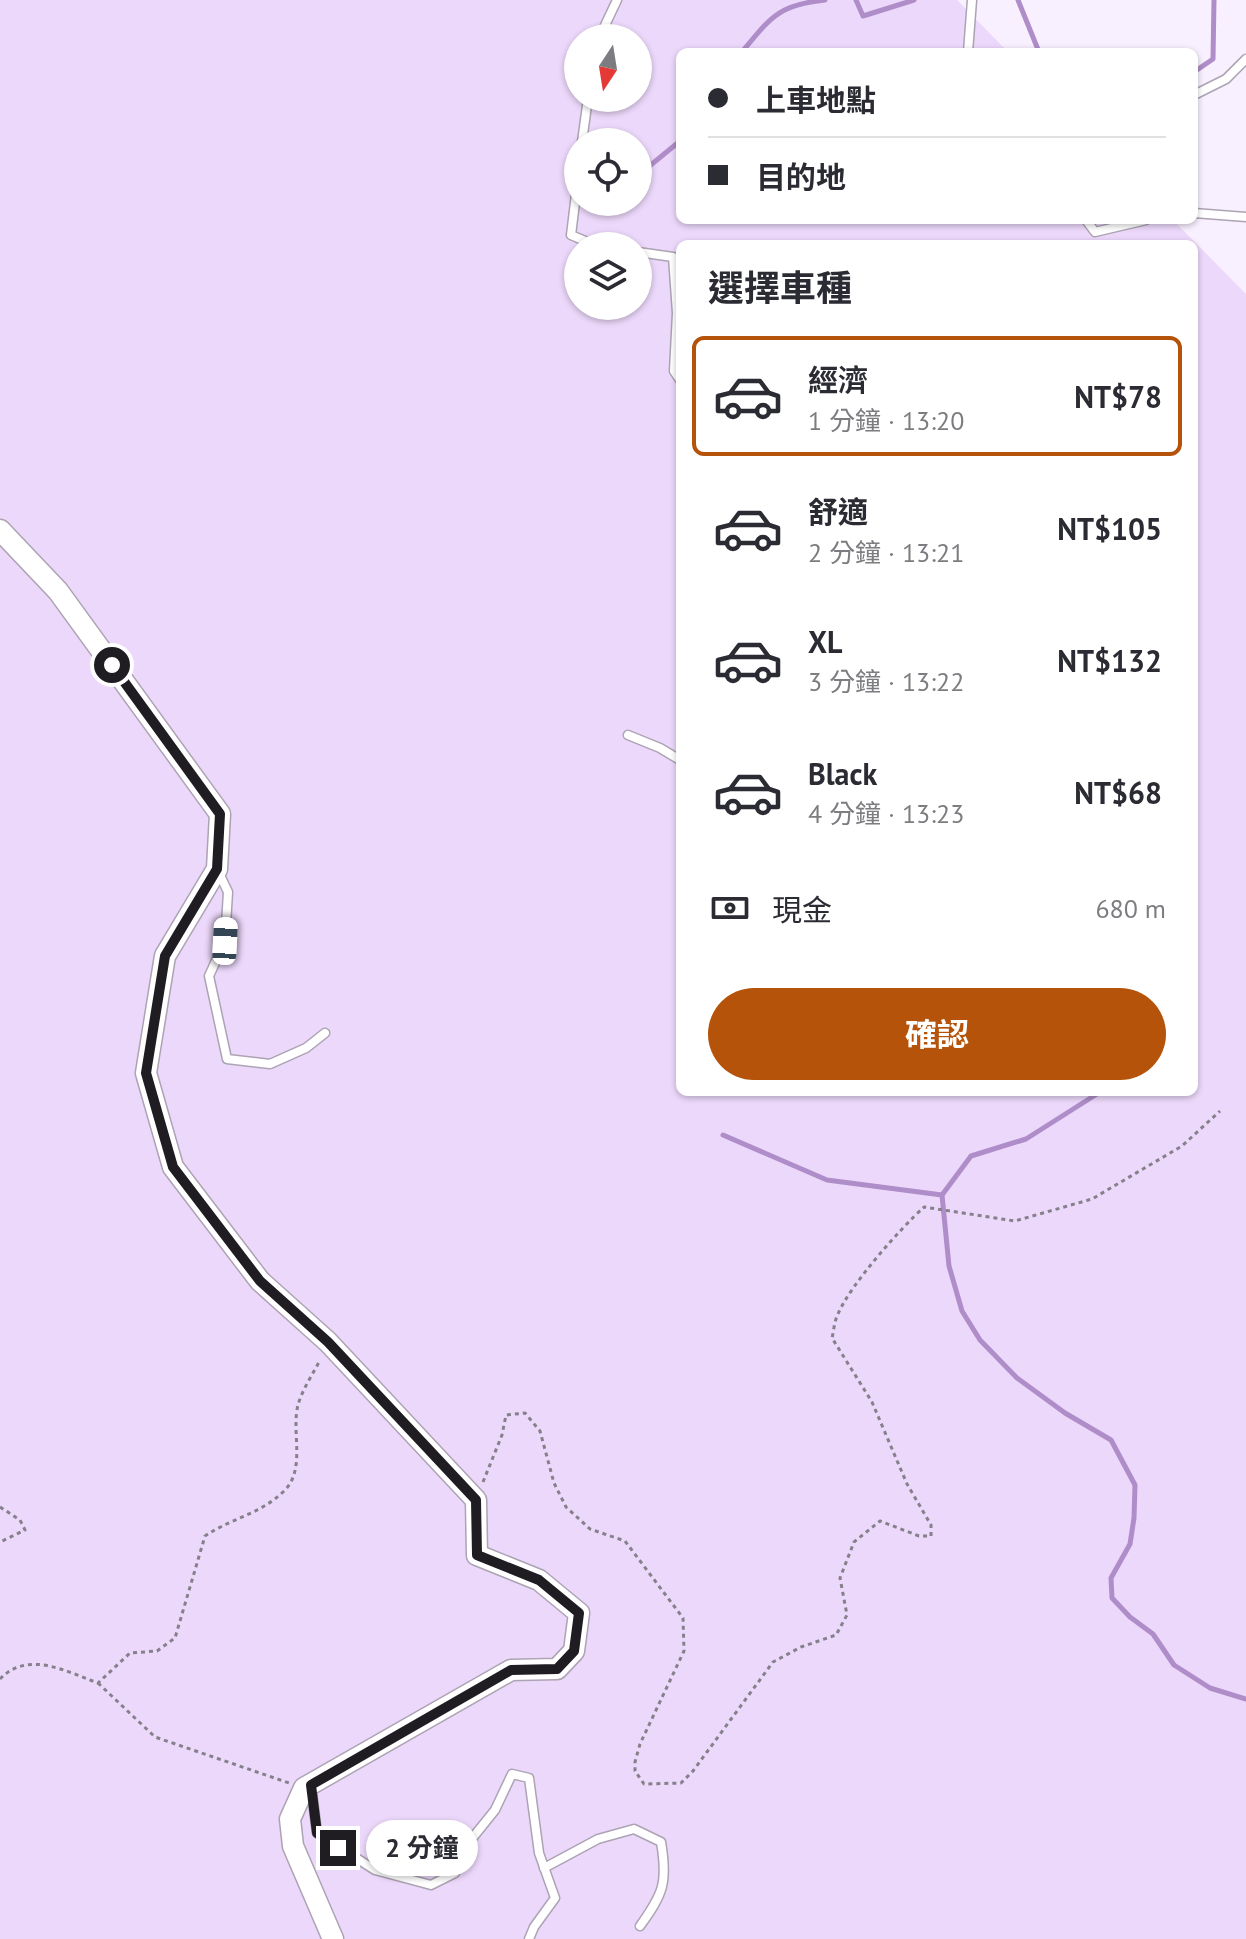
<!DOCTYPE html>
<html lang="zh-TW">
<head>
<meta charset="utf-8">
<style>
  :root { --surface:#fff; --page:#f2f2f3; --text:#2b2b33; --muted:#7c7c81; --line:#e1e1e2; --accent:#b45309 }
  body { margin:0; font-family:"PT Sans","Noto Sans TC",sans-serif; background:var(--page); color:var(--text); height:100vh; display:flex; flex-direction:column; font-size:30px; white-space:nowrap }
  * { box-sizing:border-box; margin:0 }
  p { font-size:26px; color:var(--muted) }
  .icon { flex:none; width:44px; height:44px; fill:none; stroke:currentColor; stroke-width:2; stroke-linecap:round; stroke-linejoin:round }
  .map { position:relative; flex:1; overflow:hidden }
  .panel { position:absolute; left:676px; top:240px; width:522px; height:856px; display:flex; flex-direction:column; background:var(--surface); border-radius:12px; box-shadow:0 2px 6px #0004 }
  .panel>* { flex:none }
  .banner { position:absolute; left:676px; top:48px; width:522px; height:176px; border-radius:12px; box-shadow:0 2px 6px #0004; display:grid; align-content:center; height:176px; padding:0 32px; background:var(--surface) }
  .needle { width:52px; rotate:192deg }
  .controls { position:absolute; left:564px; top:24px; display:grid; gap:16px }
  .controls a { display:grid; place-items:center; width:88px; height:88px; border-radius:50%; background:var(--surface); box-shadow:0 2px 6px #0004; font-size:40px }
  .end { position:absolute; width:36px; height:36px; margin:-18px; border:10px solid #1f1c22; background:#fff; box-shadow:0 0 0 4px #fff }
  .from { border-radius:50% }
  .bubble { position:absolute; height:56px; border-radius:28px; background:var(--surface); box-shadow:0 2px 6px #0004; font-size:26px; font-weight:700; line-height:56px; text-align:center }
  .car { position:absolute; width:24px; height:48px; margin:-24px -12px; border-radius:10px; box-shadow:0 0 6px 2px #0007; background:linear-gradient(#fff 24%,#345 0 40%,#fff 0 76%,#345 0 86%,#fff 0) }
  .banner b { display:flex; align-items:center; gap:28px; height:76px; font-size:30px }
  .banner b+b { border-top:2px solid var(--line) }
  .banner i { width:20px; height:20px; background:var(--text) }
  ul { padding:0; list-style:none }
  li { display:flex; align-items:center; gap:24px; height:120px; margin:0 16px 12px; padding:0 16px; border:4px solid transparent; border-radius:12px }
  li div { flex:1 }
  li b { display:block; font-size:30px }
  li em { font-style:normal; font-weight:700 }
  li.current { border-color:var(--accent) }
  li>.icon { width:72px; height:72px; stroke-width:1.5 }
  h2 { padding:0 32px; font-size:36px; line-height:96px }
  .pay { display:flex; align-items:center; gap:20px; height:88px; padding:0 32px; font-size:30px }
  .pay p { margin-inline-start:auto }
  .primary-button { display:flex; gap:16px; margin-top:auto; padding:16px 32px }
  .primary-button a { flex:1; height:92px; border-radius:48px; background:var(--accent); color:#fff; font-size:32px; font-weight:700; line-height:92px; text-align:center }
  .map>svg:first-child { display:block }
</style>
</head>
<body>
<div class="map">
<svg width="1246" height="1939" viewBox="0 0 1246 1939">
  <rect width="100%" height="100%" fill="#f8f0fe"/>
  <path fill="#ecd8fb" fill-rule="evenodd" d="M0,0h957l51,52h-328v168h493l73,74v1645h-1246zM578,38h60v60h-60zM578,142h60v60h-60zM680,244h514v848h-514zM578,246h60v60h-60z"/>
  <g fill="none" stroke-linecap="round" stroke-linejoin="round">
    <g stroke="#af8dc8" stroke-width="5">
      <polyline points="856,0 863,16 914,0"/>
      <polyline points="1018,0 1039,52"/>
      <path d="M742,52c29,-35 36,-47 83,-52"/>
      <polyline points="1194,72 1213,59 1214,0"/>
      <polyline points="641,173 680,141"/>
      <polyline points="1100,1092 1026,1139 971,1156 942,1195 949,1266 962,1311 980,1340 1017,1378 1065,1413 1111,1440 1135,1485 1134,1518 1130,1544 1111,1578 1112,1598 1130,1617 1153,1634 1174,1665 1210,1688 1246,1699"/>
      <polyline points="723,1135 827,1180 942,1195"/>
    </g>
    <g stroke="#aca3b3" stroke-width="11">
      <g id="service">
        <polyline points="599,38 617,0"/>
        <polyline points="968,52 972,0"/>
        <polyline points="1194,95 1226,79 1246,59"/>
        <polyline points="582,142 588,98"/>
        <polyline points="578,178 571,235 597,246"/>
        <polyline points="1194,213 1246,217"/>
        <polyline points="1086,220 1095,232 1146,220"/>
        <polyline points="638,252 673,257 677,313 674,371 680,380"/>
        <polyline points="628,735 660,748 680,760"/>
        <polyline points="218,871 228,892 225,941 209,976 227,1059 270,1064 306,1048 325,1033"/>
        <polyline points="311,1785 317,1833 375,1870 431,1885 455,1873 466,1846 495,1810 512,1774 529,1778 539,1853 555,1898 534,1927 529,1939"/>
        <path d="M544,1868l54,-29 36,-10 27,13c7,41 2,52 -21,84"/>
      </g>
    </g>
    <g stroke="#aca3b3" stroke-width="23">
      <polyline id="tertiary" points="0,530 58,591 220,814 217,869 165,956 146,1073 173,1167 260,1281 328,1342 476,1500 477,1555 539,1580 579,1613 574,1651 557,1669 511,1670 304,1788 290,1819 293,1846 333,1939"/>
    </g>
    <g stroke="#85808a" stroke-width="3" stroke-dasharray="4 4" stroke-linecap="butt">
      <path d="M483,1482l19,-47 4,-20 19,-2 15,18 14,52 12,24 24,22 35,12 58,77 1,33 -44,93 -5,18v9l9,13 37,-1 12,-12 80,-109 28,-15 35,-12 11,-20 -7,-37 14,-36 26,-21 39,15h12v-11l-24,-41 -35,-82 -40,-64c2,-8 2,-16 6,-24 12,-29 62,-85 86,-107l91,14 77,-22 90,-53 38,-35"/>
      <polyline points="0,1507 20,1520 25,1530 0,1542"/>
      <path d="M0,1679c28,-29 65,-8 98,4l32,-30 27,-2 18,-13 30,-102c28,-19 55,-21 80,-46 21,-22 6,-59 13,-85 4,-15 15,-31 22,-45"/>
      <polyline points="98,1683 155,1737 289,1783"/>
    </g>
    <use href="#service" stroke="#fff" stroke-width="8"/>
    <use href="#tertiary" stroke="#fff" stroke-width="20"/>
  </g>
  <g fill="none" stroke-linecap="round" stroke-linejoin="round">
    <polyline stroke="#1f1c22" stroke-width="10" points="112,665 220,814 217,869 165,956 146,1073 173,1167 260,1281 328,1342 476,1500 477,1555 539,1580 579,1613 574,1651 557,1669 511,1670 311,1785 317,1833 338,1848"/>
  </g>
</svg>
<div class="controls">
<a><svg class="needle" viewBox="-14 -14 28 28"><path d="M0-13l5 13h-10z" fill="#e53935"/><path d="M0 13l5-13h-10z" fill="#7c7c81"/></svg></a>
<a><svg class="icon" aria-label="locate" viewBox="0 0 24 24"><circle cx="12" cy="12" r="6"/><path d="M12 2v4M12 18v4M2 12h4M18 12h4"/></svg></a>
<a><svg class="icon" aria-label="layers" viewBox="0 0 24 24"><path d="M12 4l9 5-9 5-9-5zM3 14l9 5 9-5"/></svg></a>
</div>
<i class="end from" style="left:112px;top:665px"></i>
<i class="end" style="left:338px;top:1848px"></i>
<div class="bubble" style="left:366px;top:1820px;width:112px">2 分鐘</div>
<i class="car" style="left:225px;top:941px;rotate:3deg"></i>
<div class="banner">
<b><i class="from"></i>上車地點</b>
<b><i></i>目的地</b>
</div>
<section class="panel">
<h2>選擇車種</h2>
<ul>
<li class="current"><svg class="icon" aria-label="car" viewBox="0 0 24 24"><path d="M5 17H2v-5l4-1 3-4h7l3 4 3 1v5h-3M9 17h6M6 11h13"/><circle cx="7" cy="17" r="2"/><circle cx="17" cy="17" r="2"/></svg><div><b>經濟</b><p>1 分鐘 · 13:20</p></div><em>NT$78</em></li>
<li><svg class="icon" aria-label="car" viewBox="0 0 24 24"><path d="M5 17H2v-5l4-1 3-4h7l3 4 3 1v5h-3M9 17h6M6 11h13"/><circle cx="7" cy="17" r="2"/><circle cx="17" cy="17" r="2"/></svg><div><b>舒適</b><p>2 分鐘 · 13:21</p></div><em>NT$105</em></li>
<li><svg class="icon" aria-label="car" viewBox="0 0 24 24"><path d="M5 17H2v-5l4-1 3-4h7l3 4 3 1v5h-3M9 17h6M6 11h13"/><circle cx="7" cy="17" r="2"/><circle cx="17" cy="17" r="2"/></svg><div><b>XL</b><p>3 分鐘 · 13:22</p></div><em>NT$132</em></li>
<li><svg class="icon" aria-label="car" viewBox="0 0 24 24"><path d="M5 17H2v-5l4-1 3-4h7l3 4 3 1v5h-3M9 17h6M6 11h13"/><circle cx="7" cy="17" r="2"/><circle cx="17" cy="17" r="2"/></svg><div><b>Black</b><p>4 分鐘 · 13:23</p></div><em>NT$68</em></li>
</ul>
<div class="pay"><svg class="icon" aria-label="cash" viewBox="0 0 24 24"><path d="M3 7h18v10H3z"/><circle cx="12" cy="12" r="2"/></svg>現金<p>680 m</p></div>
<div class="primary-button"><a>確認</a></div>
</section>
</div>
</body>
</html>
